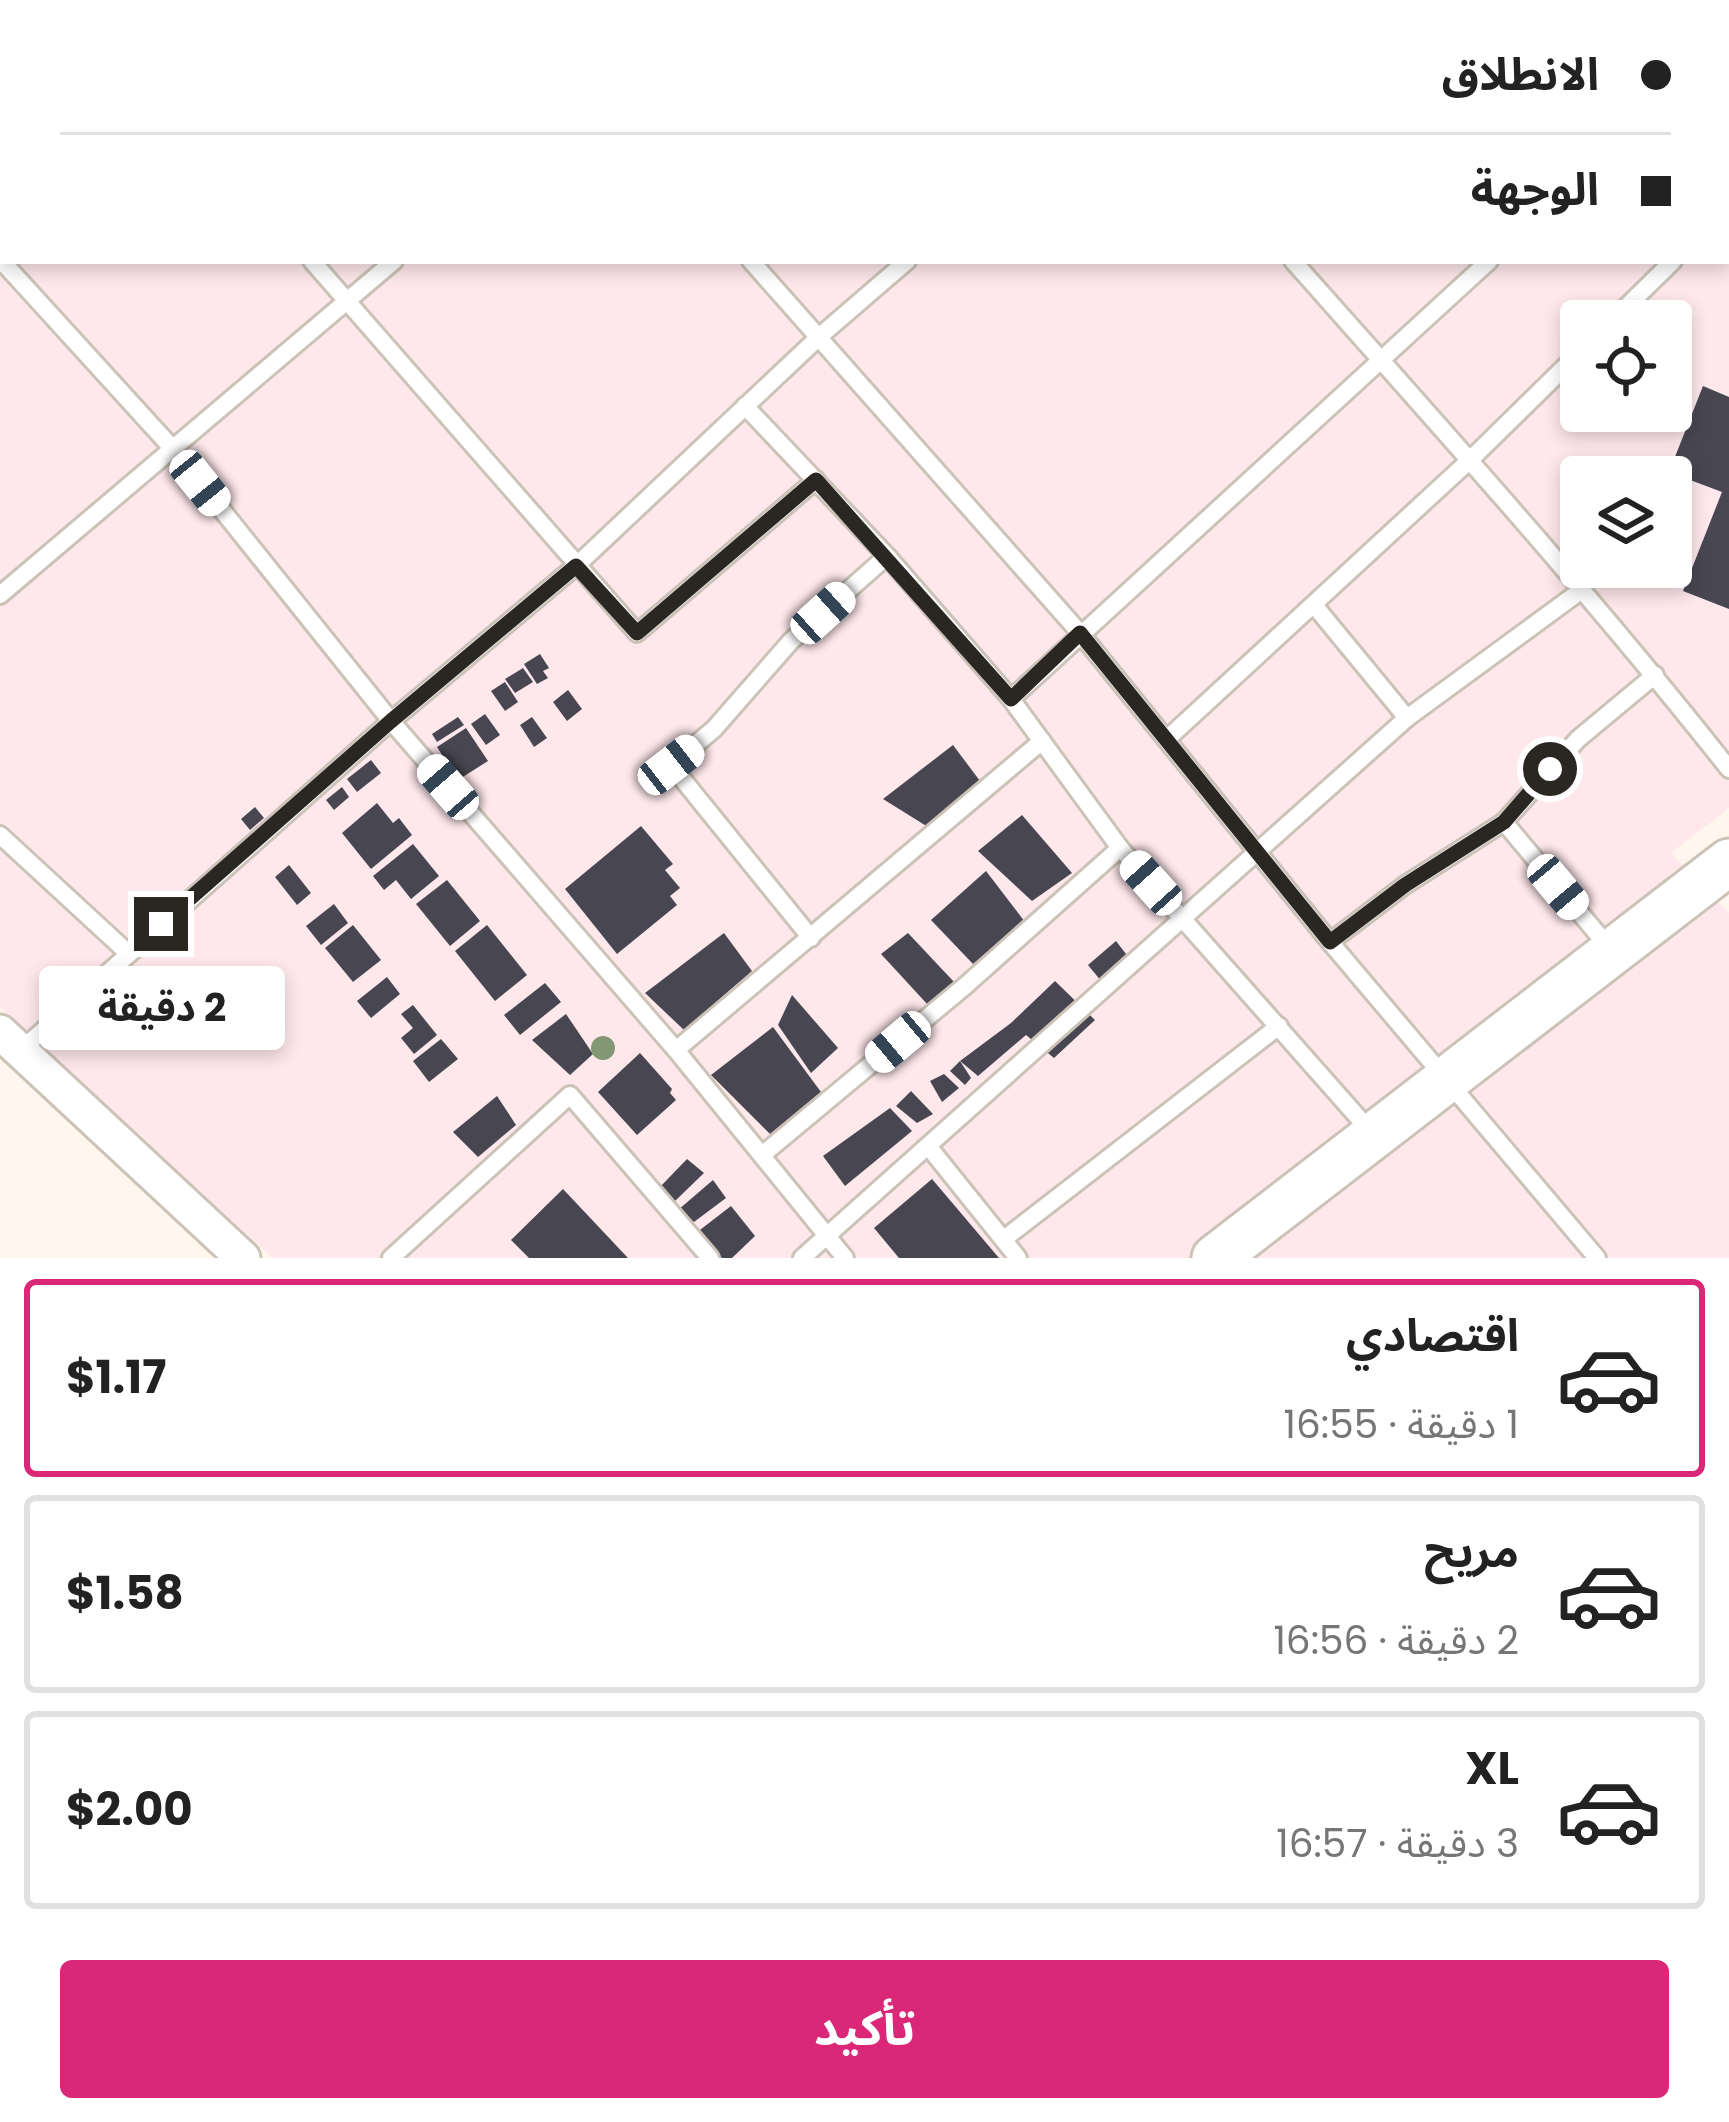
<!DOCTYPE html>
<html lang="ar">
<head>
<meta charset="utf-8">
<style>
  :root { --surface:#fff; --page:#f2f2f2; --text:#222; --muted:#767676; --line:#e0e0e0; --accent:#db2777 }
  body { margin:0; font-family:Poppins,"Noto Sans Arabic",sans-serif; background:var(--page); color:var(--text); direction:rtl; height:100vh; display:flex; flex-direction:column; font-size:45px; white-space:nowrap }
  * { box-sizing:border-box; margin:0 }
  p { font-size:39px; color:var(--muted) }
  .icon { flex:none; width:66px; height:66px; fill:none; stroke:currentColor; stroke-width:2; stroke-linecap:round; stroke-linejoin:round }
  .map { position:relative; height:1258px; overflow:hidden; direction:ltr }
  .drawer { display:flex; flex-direction:column; background:var(--surface); flex:1 }
  .drawer>* { flex:none }
  .top-card { position:absolute; left:0px; top:0px; width:1731px; height:264px; box-shadow:0 6px 18px #0003; direction:rtl; display:grid; align-content:center; height:264px; padding:0 60px; background:var(--surface) }
  .fabs { position:absolute; left:1560px; top:300px; display:grid; gap:24px }
  .fabs a { display:grid; place-items:center; width:132px; height:132px; border-radius:12px; background:var(--surface); box-shadow:0 6px 18px #0003; font-size:60px }
  .end { position:absolute; width:54px; height:54px; margin:-27px; border:15px solid #2a2622; background:#fff; box-shadow:0 0 0 6px #fff }
  .from { border-radius:50% }
  .bubble { position:absolute; height:84px; border-radius:12px; background:var(--surface); box-shadow:0 6px 18px #0003; font-size:39px; font-weight:700; line-height:84px; text-align:center; direction:rtl }
  .car { position:absolute; width:36px; height:72px; margin:-36px -18px; border-radius:15px; box-shadow:0 0 9px 3px #0007; background:linear-gradient(#fff 24%,#345 0 40%,#fff 0 76%,#345 0 86%,#fff 0) }
  .top-card b { display:flex; align-items:center; gap:42px; height:114px; font-size:45px }
  .top-card b+b { border-top:3px solid var(--line) }
  .top-card i { width:30px; height:30px; background:var(--text) }
  ul { padding:21px 0 0; list-style:none }
  li { display:flex; align-items:center; gap:36px; height:198px; margin:0 24px 18px; padding:0 36px; border:6px solid var(--line); border-radius:12px }
  li div { flex:1 }
  li b { display:block; font-size:45px }
  li em { font-style:normal; font-weight:700 }
  li.active { border-color:var(--accent) }
  li>.icon { width:108px; height:108px; stroke-width:1.5 }
  .button { display:flex; gap:24px; margin-top:auto; padding:24px 60px }
  .button a { flex:1; height:138px; border-radius:12px; background:var(--accent); color:#fff; font-size:48px; font-weight:700; line-height:138px; text-align:center }
  .map>svg:first-child { display:block }
</style>
</head>
<body>
<div class="map">
<svg width="1729" height="1258" viewBox="0 0 1729 1258">
  <rect width="100%" height="100%" fill="#fff7ee"/>
  <path fill="#fee8ec" fill-rule="evenodd" d="M0,0h1729v808l-58,45 58,60v345h-1457l-272,-251zM3,3h1725v258h-1725zM1581,321h90v90h-90zM1581,477h90v90h-90z"/>
  <g fill="#484751">
    <polygon points="1703,386 1729,397 1729,609 1683,591 1722,492 1669,472"/>
    <polygon points="540,654 549,668 543,671 548,678 537,684 524,664"/>
    <polygon points="523,668 533,682 515,693 505,679"/>
    <polygon points="505,682 518,702 505,711 491,691"/>
    <polygon points="568,690 582,709 567,721 553,702"/>
    <polygon points="485,714 500,735 486,745 471,724"/>
    <polygon points="458,717 464,725 437,742 432,734"/>
    <polygon points="532,717 547,738 534,747 520,725"/>
    <polygon points="466,728 488,761 458,780 437,747"/>
    <polygon points="953,745 980,781 928,827 883,799"/>
    <polygon points="371,760 381,773 357,792 347,779"/>
    <polygon points="342,787 349,797 334,810 326,800"/>
    <polygon points="377,803 393,823 399,818 412,835 371,869 342,833"/>
    <polygon points="255,807 264,818 250,830 241,819"/>
    <polygon points="1022,815 1072,873 1032,901 978,851"/>
    <polygon points="641,826 673,864 665,870 680,888 670,896 677,905 617,954 565,889"/>
    <polygon points="413,844 439,876 411,899 396,880 384,890 373,876"/>
    <polygon points="289,865 311,893 297,905 275,877"/>
    <polygon points="986,871 1025,922 973,964 931,920"/>
    <polygon points="447,880 480,921 450,946 416,904"/>
    <polygon points="334,904 348,923 321,945 306,926"/>
    <polygon points="353,925 381,960 353,982 325,948"/>
    <polygon points="487,925 527,975 495,1001 455,951"/>
    <polygon points="724,933 752,971 684,1030 645,993"/>
    <polygon points="908,933 955,983 928,1005 881,954"/>
    <polygon points="1116,941 1133,963 1106,987 1088,965"/>
    <polygon points="387,977 400,994 371,1018 357,1001"/>
    <polygon points="1055,981 1095,1020 1054,1058 1026,1035 978,1076 960,1061 1011,1023"/>
    <polygon points="545,983 561,1002 520,1035 504,1015"/>
    <polygon points="792,995 838,1048 811,1073 778,1025"/>
    <polygon points="413,1005 437,1035 414,1054 401,1038 413,1028 401,1014"/>
    <polygon points="566,1014 593,1054 570,1075 532,1040"/>
    <polygon points="773,1027 821,1092 770,1134 711,1075"/>
    <polygon points="441,1039 458,1059 429,1082 413,1061"/>
    <polygon points="640,1053 672,1089 670,1093 676,1100 637,1135 598,1092"/>
    <polygon points="960,1061 971,1078 965,1085 950,1071"/>
    <polygon points="944,1074 959,1088 942,1102 930,1081"/>
    <polygon points="911,1091 933,1114 917,1123 896,1106"/>
    <polygon points="497,1096 516,1125 478,1157 453,1132"/>
    <polygon points="890,1108 912,1131 845,1186 823,1156"/>
    <polygon points="687,1159 704,1173 675,1201 660,1187"/>
    <polygon points="932,1179 999,1258 899,1258 874,1228"/>
    <polygon points="713,1180 726,1198 694,1222 678,1210"/>
    <polygon points="563,1189 628,1258 529,1258 511,1240"/>
    <polygon points="731,1206 755,1236 732,1258 722,1258 696,1233"/>
  </g>
  <g fill="none" stroke-linecap="round" stroke-linejoin="round">
    <g stroke="#ccc3b8" stroke-width="22">
      <g id="service">
        <polyline points="516,0 519,3"/>
        <polyline points="667,0 669,3"/>
        <polyline points="1054,0 1057,3"/>
        <polyline points="1669,0 1672,3"/>
        <polyline points="1031,3 1034,0"/>
        <polyline points="1207,3 1210,0"/>
        <polyline points="1728,65 1729,67"/>
        <polyline points="1728,207 1729,206"/>
        <polyline points="0,259 173,449 391,721 676,1050 845,1258"/>
        <polyline points="312,261 637,633 816,480"/>
        <polyline points="751,261 1080,633 1330,942 1597,1258"/>
        <path d="M1293,261c148,167 297,332 436,508"/>
        <polyline points="1612,321 1673,261"/>
        <polyline points="745,406 887,556 1011,699 1120,848 1371,1132"/>
        <polyline points="0,595 394,261"/>
        <polyline points="1314,605 1407,718"/>
        <polyline points="1011,699 1489,261"/>
        <polyline points="1167,739 1471,459 1581,351"/>
        <polyline points="1504,822 1611,950"/>
        <polyline points="0,835 128,953"/>
        <polyline points="811,938 671,765 714,729 791,641 887,556"/>
        <polyline points="1330,942 1405,885 1504,822 1578,739 1655,675"/>
        <polyline points="676,1050 1042,741"/>
        <polyline points="20,1051 391,721 576,566 820,336 907,261"/>
        <polyline points="928,1146 1018,1258"/>
        <polyline points="762,1155 965,986 1120,848"/>
        <polyline points="1004,1239 1279,1026"/>
        <polyline points="391,1258 570,1095 710,1258"/>
        <polyline points="802,1258 1407,718 1583,589"/>
      </g>
    </g>
    <g stroke="#ccc3b8" stroke-width="39">
      <polyline id="minor" points="0,1032 243,1258"/>
    </g>
    <g stroke="#ccc3b8" stroke-width="51">
      <g id="secondary">
        <polyline points="104,3 107,0"/>
        <polyline points="0,99 3,96"/>
        <polyline points="1215,1258 1729,862"/>
      </g>
    </g>
    <use href="#service" stroke="#fff" stroke-width="16"/>
    <use href="#minor" stroke="#fff" stroke-width="33"/>
    <use href="#secondary" stroke="#fff" stroke-width="45"/>
  </g>
  <circle fill="#839774" cx="603" cy="1048" r="12"/>
  <g fill="none" stroke-linecap="round" stroke-linejoin="round">
    <polyline stroke="#2a2622" stroke-width="15" points="161,924 391,721 576,566 637,633 816,480 1011,699 1080,633 1330,942 1405,885 1504,822 1550,769"/>
  </g>
</svg>
<div class="fabs">
<a><svg class="icon" aria-label="locate" viewBox="0 0 24 24"><circle cx="12" cy="12" r="6"/><path d="M12 2v4M12 18v4M2 12h4M18 12h4"/></svg></a>
<a><svg class="icon" aria-label="layers" viewBox="0 0 24 24"><path d="M12 4l9 5-9 5-9-5zM3 14l9 5 9-5"/></svg></a>
</div>
<i class="end from" style="left:1550px;top:769px"></i>
<i class="end" style="left:161px;top:924px"></i>
<div class="bubble" style="left:39px;top:966px;width:246px">2 دقيقة</div>
<i class="car" style="left:200px;top:483px;rotate:141deg"></i>
<i class="car" style="left:823px;top:613px;rotate:48deg"></i>
<i class="car" style="left:671px;top:765px;rotate:52deg"></i>
<i class="car" style="left:448px;top:787px;rotate:319deg"></i>
<i class="car" style="left:1151px;top:883px;rotate:318deg"></i>
<i class="car" style="left:1558px;top:887px;rotate:140deg"></i>
<i class="car" style="left:898px;top:1042px;rotate:230deg"></i>
<div class="top-card">
<b><i class="from"></i>الانطلاق</b>
<b><i></i>الوجهة</b>
</div>
</div>
<section class="drawer">
<ul>
<li class="active"><svg class="icon" aria-label="car" viewBox="0 0 24 24"><path d="M5 17H2v-5l4-1 3-4h7l3 4 3 1v5h-3M9 17h6M6 11h13"/><circle cx="7" cy="17" r="2"/><circle cx="17" cy="17" r="2"/></svg><div><b>اقتصادي</b><p>1 دقيقة · 16:55</p></div><em>$1.17</em></li>
<li><svg class="icon" aria-label="car" viewBox="0 0 24 24"><path d="M5 17H2v-5l4-1 3-4h7l3 4 3 1v5h-3M9 17h6M6 11h13"/><circle cx="7" cy="17" r="2"/><circle cx="17" cy="17" r="2"/></svg><div><b>مريح</b><p>2 دقيقة · 16:56</p></div><em>$1.58</em></li>
<li><svg class="icon" aria-label="car" viewBox="0 0 24 24"><path d="M5 17H2v-5l4-1 3-4h7l3 4 3 1v5h-3M9 17h6M6 11h13"/><circle cx="7" cy="17" r="2"/><circle cx="17" cy="17" r="2"/></svg><div><b>XL</b><p>3 دقيقة · 16:57</p></div><em>$2.00</em></li>
</ul>
<div class="button"><a>تأكيد</a></div>
</section>
</body>
</html>
